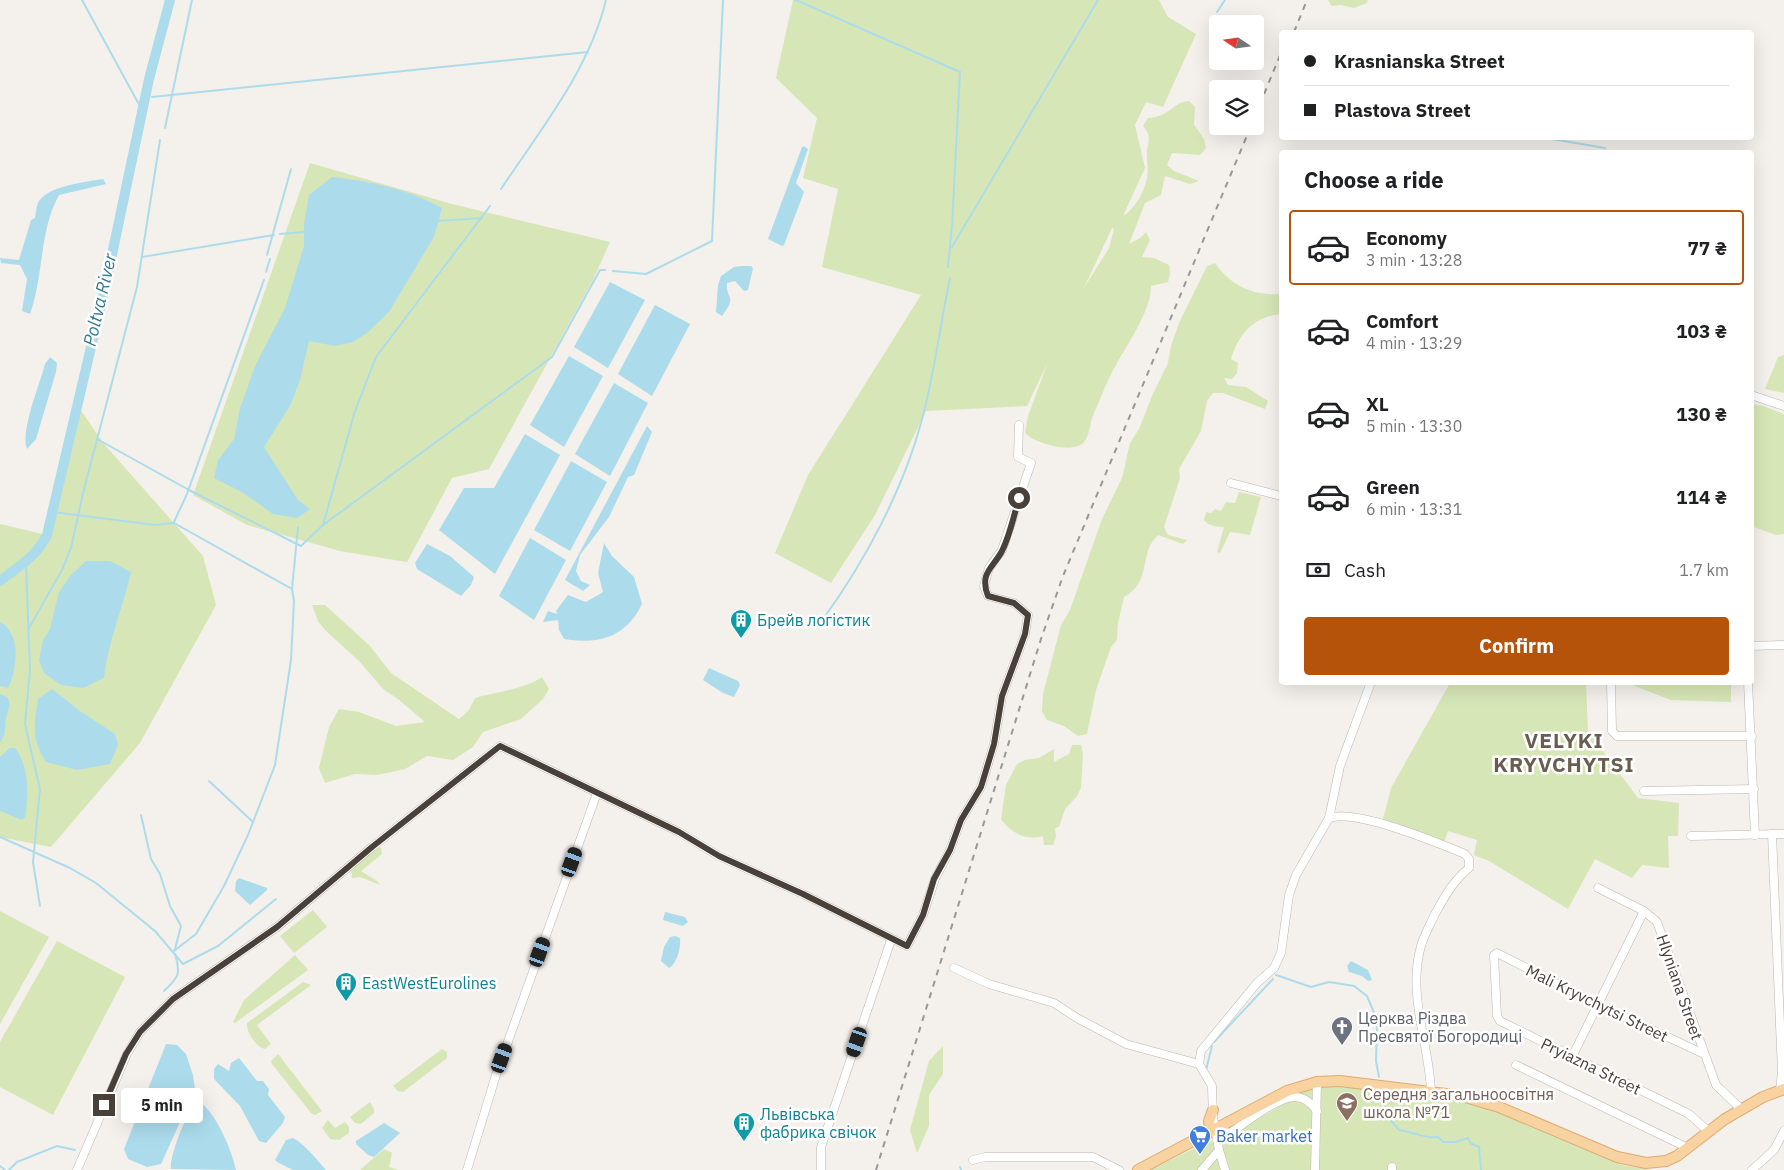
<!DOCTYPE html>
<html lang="en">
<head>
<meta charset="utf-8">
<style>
  :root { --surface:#fff; --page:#f6f6f6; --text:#202124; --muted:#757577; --line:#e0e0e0; --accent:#b45309 }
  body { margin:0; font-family:"IBM Plex Sans",sans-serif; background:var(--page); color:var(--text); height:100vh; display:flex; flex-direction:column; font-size:19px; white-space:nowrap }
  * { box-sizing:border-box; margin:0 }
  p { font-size:16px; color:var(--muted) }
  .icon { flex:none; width:28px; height:28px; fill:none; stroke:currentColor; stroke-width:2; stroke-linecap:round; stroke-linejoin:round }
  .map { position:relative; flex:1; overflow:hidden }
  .sheet { position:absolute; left:1279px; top:150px; width:475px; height:535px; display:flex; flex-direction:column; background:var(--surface); border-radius:5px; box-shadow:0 5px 20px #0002 }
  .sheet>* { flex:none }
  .guide { position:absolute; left:1279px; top:30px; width:475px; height:110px; border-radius:5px; box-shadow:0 5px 20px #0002; display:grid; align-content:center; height:110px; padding:0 25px; background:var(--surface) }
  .needle { width:32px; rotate:283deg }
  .buttons { position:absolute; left:1209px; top:15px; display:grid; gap:10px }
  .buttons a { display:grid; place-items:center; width:55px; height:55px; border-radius:5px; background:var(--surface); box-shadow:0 5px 20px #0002; font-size:25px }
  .end { position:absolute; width:22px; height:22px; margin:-11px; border:6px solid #484039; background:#fff; box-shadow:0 0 0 2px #fff }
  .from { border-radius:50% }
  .bubble { position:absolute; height:35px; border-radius:5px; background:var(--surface); box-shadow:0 5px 20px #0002; font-size:16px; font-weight:800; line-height:35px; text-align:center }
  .car { position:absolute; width:15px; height:30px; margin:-15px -8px; border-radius:6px; box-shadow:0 0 4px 1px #0007; background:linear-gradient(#222 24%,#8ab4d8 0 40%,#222 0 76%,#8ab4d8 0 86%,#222 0) }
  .guide b { display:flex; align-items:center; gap:18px; height:48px; font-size:19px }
  .guide b+b { border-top:1px solid var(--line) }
  .guide i { width:12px; height:12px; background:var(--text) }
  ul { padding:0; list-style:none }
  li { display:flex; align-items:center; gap:15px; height:75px; margin:0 10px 8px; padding:0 15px; border:2px solid transparent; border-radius:5px }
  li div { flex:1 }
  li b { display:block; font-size:19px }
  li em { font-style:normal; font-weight:800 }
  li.active { border-color:var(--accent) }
  li>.icon { width:45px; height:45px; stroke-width:1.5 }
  h2 { padding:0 25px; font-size:22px; line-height:60px }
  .pay { display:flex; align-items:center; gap:12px; height:55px; padding:0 25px; font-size:19px }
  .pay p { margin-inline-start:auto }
  .primary-button { display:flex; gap:10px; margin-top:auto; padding:10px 25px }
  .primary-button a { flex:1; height:58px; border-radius:5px; background:var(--accent); color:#fff; font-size:20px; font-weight:800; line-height:58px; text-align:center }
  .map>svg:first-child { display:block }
</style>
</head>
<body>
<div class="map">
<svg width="1784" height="1170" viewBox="0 0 1784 1170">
  <rect width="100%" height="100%" fill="#f4f0eb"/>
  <g fill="#d7e6b6" fill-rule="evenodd">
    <path d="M793,0h366l9,17 28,17 -33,73 -17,-5 -11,23 10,43 -22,48c11,-6 22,-25 24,-38 2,-9 -1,-19 0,-28 2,-11 4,-14 -4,-24l5,-8c22,-1 26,-17 41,-17l6,6 -1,18 10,14 2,9 -6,7 -28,-2 -5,12 7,6 25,10 -9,3 -25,-8 -4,19 -16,8 -16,41 11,-6 6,-6 4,8 -8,17 12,1 15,7 1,9 -2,8 -17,4c1,23 -24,59 -35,79 -9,15 -15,33 -22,48 -4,9 -4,22 -10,29 -10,13 -50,1 -59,-9l3,-17 20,-54 -21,44 -101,5 -51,104 -44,68 -56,-30 33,-78 113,-180 -99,-28 16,-78 -35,-11 14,-60 -41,-40zM1112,228l2,1 -5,19 -25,40z"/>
    <polygon points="1328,0 1368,0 1367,3 1354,8 1341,5 1332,6"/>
    <polygon points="310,163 452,204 610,242 593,280 489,469 452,478 407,562 340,551 247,525 193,495"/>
    <path d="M1215,263c16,23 38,33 66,31v20c-27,3 -42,19 -50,45l7,4 -1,10 -5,6 -8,-1 4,7 18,2 22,14 -3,8 -42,-16h-10l-6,8 -6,30 -22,38 1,9 -16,49 4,8 19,5 -4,4 -25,-9c-20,18 -5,46 -34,62l-6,26 -1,17 -6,7 -15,43 -9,44 -9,2 -14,-10 -17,-6 -5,-8 1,-18 18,-69 9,-15 32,-91 20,-41 8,-35 9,-14 13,-33 16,-33 3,-17 8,-23 28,-57z"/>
    <polygon points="1784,355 1784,393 1765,389 1778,357"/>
    <polygon points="1751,404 1763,406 1784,414 1784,534 1776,535 1751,526"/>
    <polygon points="78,406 104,444 203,556 216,605 140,743 51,847 0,837 0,524 47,535"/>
    <path d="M1239,492l22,5 -11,38 -20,-3 -10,21 -3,-1 7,-25c-8,-1 -14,0 -20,-7l2,-8 5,1 4,-4 6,2 5,-9 9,1z"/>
    <path d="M312,605h13l45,41 21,27 68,46 10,-9 6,-12c20,-6 51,-9 67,-21l7,12 -6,10 -22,20 -38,13 -10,15 -20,13 -26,-4 -22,13 -28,6 -22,-1 -30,9 -6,-15 10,-41 10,-18 20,3 37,14 29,-4 -27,-23 -15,-10 -23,-27 -34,-31 -8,-10z"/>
    <polygon points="1450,683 1586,683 1588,731 1638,798 1679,803 1678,836 1668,836 1669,868 1642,865 1632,878 1595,859 1568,909 1489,861 1474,855 1477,840 1448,831 1444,843 1382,823 1391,788"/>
    <polygon points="1627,683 1731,683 1731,702 1671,700"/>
    <path d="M1072,745h9l2,8 -2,35 -4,8 -12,13 -6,18 -4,1 1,9 -3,8h-9l-1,-9c-17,5 -32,-3 -42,-17l5,-34 11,-21 8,-4 14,-2 15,-9v13l15,-8z"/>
    <polygon points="381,847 382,854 361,871 377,881 380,885 360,877 352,878 351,870 353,866 375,848"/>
    <polygon points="313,910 327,927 294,953 280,936"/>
    <polygon points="0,911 49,937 0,1024"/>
    <polygon points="57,941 125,977 53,1115 0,1087 0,1042"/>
    <polygon points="295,955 308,970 235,1023 233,1022 244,1000"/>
    <path d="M303,982l8,3 -54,40 14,19 -6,5c-9,-2 -19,-17 -18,-26z"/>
    <polygon points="943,1046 943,1074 929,1095 929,1126 917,1153 910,1130 929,1061"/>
    <polygon points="442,1049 447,1052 447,1058 403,1092 398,1091 393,1086"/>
    <polygon points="278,1054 322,1111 315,1115 311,1113 272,1064 271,1061"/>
    <polygon points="1333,1086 1440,1096 1494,1111 1622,1165 1653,1170 1150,1170 1197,1147 1233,1134 1305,1091"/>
    <polygon points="370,1102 374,1109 374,1113 361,1124 355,1123 350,1117"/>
    <polygon points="328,1120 335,1128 345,1122 349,1127 349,1133 339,1140 330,1139 322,1128"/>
    <polygon points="384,1149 392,1153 389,1167 398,1170 360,1170"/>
  </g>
  <g fill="#acdcec">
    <polygon points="804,146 808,149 796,183 804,192 784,245 782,246 768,239 802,147"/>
    <path d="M332,177c37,4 77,12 110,31l-8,29 -45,75 -22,21 -14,9 -18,4 -26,-5 -9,39 -10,26 -26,41 34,53 12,9 -13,9 -24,-4 -31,-22 -28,-14 4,-18 16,-21 6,-31 16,-44 29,-56 19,-62v-22l5,-29z"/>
    <path d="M103,179l3,5 -47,11c-20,36 -15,80 -29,119l-8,-3 5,-32 -7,-14 -19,-2 -1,-5 19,2 12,-40 4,-2c1,-5 1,-11 3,-15 8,-17 47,-21 65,-24z"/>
    <path d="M742,266h9l2,2 -5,22 -4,1 -9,-10 -8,2c-1,18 11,12 -5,33l-6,-4 2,-27 3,-9 13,-9z"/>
    <polygon points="610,282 645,300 608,368 574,347"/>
    <polygon points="655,305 690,324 652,396 618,374"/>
    <polygon points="569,356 603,376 564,447 530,425"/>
    <path d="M50,357l7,6 -1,9 -20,67 -9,10c-7,-18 13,-65 18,-85z"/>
    <polygon points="614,383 648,403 610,476 575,454"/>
    <polygon points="647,426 652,432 634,475 628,477 609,517 580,555 576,571 581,581 590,585 583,591 565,580"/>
    <polygon points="525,434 560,455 495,574 439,530 464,488 494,488"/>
    <polygon points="571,461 607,482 570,551 534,530"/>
    <polygon points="530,538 566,560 534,620 499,596"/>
    <path d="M604,543l8,13 22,21 8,27c-16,33 -43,41 -78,35l-5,-9 -1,-10 -15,2 5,-11 9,3 -1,-3 12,-16 18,7 17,-10 -5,-19z"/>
    <polygon points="427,544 450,556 474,577 471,585 461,596 417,569 415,563"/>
    <path d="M86,561h24l21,11c-8,36 -23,69 -27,106l-21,10 -22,-3 -17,-12 -5,-13 4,-20 7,-11 9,-37 12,-17z"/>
    <path d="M0,622c22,11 17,48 8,66l-8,-2z"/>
    <polygon points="709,668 738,681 740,685 734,697 723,693 703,680"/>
    <path d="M52,689l28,22 35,23 3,11 -8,19 -33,6 -31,-8c-15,-24 -12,-36 -8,-63z"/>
    <path d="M0,694l7,3c5,9 1,12 -1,21 -2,10 1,16 -6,24z"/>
    <path d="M10,748h5c14,17 14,49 10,69l-3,3 -22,-9v-54z"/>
    <polygon points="239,878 267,888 267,890 250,905 235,891 236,881"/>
    <polygon points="665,912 685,917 688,922 683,926 663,920"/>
    <path d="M675,936l5,2c1,9 -3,26 -11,30l-8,-7 3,-14 6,-10z"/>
    <polygon points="1351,961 1368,970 1372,980 1368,981 1362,976 1349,972 1347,966"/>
    <polygon points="166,1044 177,1045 186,1054 193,1075 195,1089 161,1164 147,1167 128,1159 124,1149"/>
    <polygon points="239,1058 257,1081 263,1081 269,1089 268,1095 285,1117 283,1123 266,1143 259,1141 240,1106 214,1079 214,1069 218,1064 229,1071 231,1063"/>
    <path d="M201,1103c16,12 31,48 35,67l-65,-1c-2,-11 13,-49 20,-58 3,-3 7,-5 10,-8z"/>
    <polygon points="384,1123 400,1133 374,1157 368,1155 356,1144 356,1141"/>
    <path d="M293,1138c11,5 24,22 33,32h-33l-16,-8 -2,-2 11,-20z"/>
  </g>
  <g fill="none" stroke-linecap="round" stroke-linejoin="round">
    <g stroke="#acdcec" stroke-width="2">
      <polyline points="82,0 142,110"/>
      <polyline points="796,0 960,72 952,226 948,267"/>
      <polyline points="1217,12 1225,0"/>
      <polyline points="152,97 588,52"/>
      <polyline points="165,128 192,0"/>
      <polyline points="1546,138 1605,148"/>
      <polyline points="1620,151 1629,152"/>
      <path d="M501,189c40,-60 88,-119 105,-189"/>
      <polyline points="437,221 482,218"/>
      <polyline points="280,234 305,232"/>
      <polyline points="952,247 1098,0"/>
      <polyline points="267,255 291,169"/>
      <polyline points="142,257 274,235"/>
      <polyline points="613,271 646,274 712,241 723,0"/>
      <polyline points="266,272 270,259"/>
      <polyline points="97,439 189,490 301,546 323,525 355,411 376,357 490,206"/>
      <polyline points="53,512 155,525 174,523 292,589 294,601 291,660 275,765 248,835 224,886 196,934 174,951"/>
      <polyline points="174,522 187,494 264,280"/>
      <polyline points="323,525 552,357 600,270 605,270"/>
      <polyline points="26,563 30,670 25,724 40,789 33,862 40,906"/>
      <polyline points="292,589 298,527"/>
      <path d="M823,619c41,-56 80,-129 98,-196 13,-47 19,-97 29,-145"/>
      <polyline points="29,628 62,570 71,548 83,493 137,287 160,140"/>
      <polyline points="209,781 253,822"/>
      <polyline points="141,815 151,859 160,874 170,906 181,926 175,949"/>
      <polyline points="0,837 70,868 96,883 155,931 183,964 218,946 276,899"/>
      <polyline points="1276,975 1311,987 1329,982 1354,986 1367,996 1377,1020"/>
      <path d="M164,991c15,-14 17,-17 11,-37"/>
      <polyline points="1377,1027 1376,1061 1379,1077"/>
      <polyline points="1214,1042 1273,979"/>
      <polyline points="1206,1070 1212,1046"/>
      <path d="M1381,1090l7,27 11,13c14,2 26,9 39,7l5,5h12l13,-4 2,5 9,4 2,23"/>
      <polyline points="0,1166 5,1170"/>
      <polyline points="960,1167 961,1170"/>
      <polyline points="9,1170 17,1162 57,1146 75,1150"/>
    </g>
    <path stroke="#acdcec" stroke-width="10" d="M0,581c18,-14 37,-25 47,-46l59,-252 43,-204 21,-79"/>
    <g stroke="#bfb6ae" stroke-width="9">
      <g id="minor">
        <polyline points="1751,395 1784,406"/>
        <polyline points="1231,483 1281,496"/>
        <polyline points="1751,646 1784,645"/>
        <polyline points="1611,682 1612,731 1617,736 1752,736"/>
        <polyline points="1748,682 1755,835"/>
        <polyline points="1644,791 1754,789"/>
        <path d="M1329,818c26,-10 109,25 136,36l4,5v9c-16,13 -24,28 -34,46 -5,11 -11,21 -14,32 -14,49 8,97 10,145"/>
        <polyline points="1772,834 1782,1072 1780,1090"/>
        <polyline points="1691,836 1784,834"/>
        <polyline points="1598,888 1644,911 1657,922 1716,1085 1741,1109"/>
        <polyline points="954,968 989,984 1054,1003 1077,1018 1126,1044 1199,1064"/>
        <polyline points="1704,1054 1597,1004 1497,953 1494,955 1497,1016 1500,1021 1689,1114 1708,1131"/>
        <polyline points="1572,1057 1644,911"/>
        <polyline points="1516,1065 1688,1148"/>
        <path d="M1216,1129l14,4c15,-10 49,-37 65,-36 10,0 17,7 22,14"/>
        <polyline points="1219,1150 1225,1170"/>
        <polyline points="973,1160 985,1157 1093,1157 1119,1170"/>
        <polyline points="1392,1167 1392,1170"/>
        <polyline points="77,1170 127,1054 140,1032 173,999 277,927 372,847 500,746 679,832 719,856 803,894 907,946 923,915 935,879 950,850 961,820 981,787 994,744 1002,696 1025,634 1028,615 1014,603 988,596 984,586 989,568 1002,550 1031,463 1018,457 1019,425"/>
        <polyline points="467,1170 496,1075 597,793"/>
        <polyline points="821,1170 821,1147 891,940"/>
        <polyline points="1202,1170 1219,1150 1213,1118 1212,1086 1199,1064 1201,1051 1257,983 1274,968 1281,953 1289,895 1296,875 1329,818 1340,766 1371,682"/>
        <polyline points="1315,1170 1317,1082"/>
        <polyline points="1752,1170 1774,1150 1784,1131"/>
      </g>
    </g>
    <g stroke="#ddac70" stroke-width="12">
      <g id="major">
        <polyline points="1205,1135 1210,1130 1209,1121 1213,1110"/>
        <polyline points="1138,1170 1287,1091 1317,1082 1340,1081 1462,1096 1499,1107 1617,1157 1646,1163 1666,1161 1677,1156 1725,1119 1763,1097 1784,1089"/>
      </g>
    </g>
    <use href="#minor" stroke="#fff" stroke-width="8"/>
    <use href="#major" stroke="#f8d2a0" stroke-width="10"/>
    <g stroke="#989898" stroke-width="2" stroke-dasharray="6 6" stroke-linecap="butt">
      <polyline points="1294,32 1307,0"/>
      <polyline points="1255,116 1281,53"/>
      <polyline points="876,1170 1041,639 1063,576 1251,126"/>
    </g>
  </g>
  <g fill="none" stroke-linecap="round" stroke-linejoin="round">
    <path stroke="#484039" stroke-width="6" d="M104,1105l22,-51 14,-22 33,-33 104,-72 95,-80 128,-101 179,86 40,24 84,38 104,52 16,-31 11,-36 16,-29 11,-30 20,-33 13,-43 8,-48 23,-62 3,-19 -14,-12 -26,-7c-9,-23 5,-28 14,-45 8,-16 12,-36 17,-53"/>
  </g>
  <defs>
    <g id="building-pin" transform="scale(1.125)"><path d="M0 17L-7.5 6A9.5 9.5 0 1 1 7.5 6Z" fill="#0f9aa8" stroke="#fff"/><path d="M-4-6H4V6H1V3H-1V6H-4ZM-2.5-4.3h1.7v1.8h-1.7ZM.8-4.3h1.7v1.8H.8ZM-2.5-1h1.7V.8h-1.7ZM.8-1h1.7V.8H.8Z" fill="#fff"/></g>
    <g id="church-pin" transform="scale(1.125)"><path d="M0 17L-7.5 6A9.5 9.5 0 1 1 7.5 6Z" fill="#6b7280" stroke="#fff"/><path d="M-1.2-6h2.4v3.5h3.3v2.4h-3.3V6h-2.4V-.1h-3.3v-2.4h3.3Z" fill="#fff"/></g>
    <g id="school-pin" transform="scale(1.125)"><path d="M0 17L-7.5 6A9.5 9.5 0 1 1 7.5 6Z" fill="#8d6e63" stroke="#fff"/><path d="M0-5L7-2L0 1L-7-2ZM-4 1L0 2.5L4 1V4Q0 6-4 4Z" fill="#fff"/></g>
    <g id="supermarket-pin" transform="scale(1.125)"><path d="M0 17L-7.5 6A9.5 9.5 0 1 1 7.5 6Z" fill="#3f7fe0" stroke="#fff"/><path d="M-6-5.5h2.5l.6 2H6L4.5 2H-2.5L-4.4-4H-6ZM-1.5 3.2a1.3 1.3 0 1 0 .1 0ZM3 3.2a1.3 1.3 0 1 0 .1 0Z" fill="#fff"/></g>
  </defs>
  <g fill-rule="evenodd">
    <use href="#building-pin" x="741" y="620"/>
    <use href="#building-pin" x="346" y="983"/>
    <use href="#church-pin" x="1342" y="1027"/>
    <use href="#school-pin" x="1347" y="1103"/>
    <use href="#building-pin" x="744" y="1123"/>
    <use href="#supermarket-pin" x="1200" y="1136"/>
  </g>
  <g text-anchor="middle" stroke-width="5" stroke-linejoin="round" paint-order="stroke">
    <g font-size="16" fill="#0d838f" stroke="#fff" text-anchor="start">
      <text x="757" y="626">Брейв логістик</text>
      <text x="362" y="989">EastWestEurolines</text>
      <text x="760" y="1120">Львівська<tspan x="760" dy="18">фабрика свічок</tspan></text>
    </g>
    <g font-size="16" fill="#484039" stroke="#fff">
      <text transform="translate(1680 987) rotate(71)" y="6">Hlyniana Street</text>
      <text transform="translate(1597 1003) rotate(26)" y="6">Mali Kryvchytsi Street</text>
      <text transform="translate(1591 1066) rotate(26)" y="6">Pryiazna Street</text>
    </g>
    <g font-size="16" fill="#5b616d" stroke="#fff" text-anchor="start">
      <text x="1358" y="1024">Церква Різдва<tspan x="1358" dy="18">Пресвятої Богородиці</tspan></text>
    </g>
    <g font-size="16" fill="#785e54" stroke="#fff" text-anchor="start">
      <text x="1363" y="1100">Середня загальноосвітня<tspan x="1363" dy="18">школа №71</tspan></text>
    </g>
    <g font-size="16" fill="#366cbe" stroke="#fff" text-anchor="start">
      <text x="1216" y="1142">Baker market</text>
    </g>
    <g font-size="18" font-style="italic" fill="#327b96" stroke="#fff">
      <text transform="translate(100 300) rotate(-77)" y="6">Poltva River</text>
    </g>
    <g font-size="21" font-weight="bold" letter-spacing="1" fill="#6a5c51" stroke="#fff">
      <text x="1564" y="748">VELYKI<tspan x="1564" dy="24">KRYVCHYTSI</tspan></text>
    </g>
  </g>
</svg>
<div class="buttons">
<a><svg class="needle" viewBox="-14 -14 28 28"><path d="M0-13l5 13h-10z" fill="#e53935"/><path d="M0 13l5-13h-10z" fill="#757577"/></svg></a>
<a><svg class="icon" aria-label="layers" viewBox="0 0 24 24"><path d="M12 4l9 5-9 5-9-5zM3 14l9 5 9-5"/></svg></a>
</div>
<i class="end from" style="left:1019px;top:498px"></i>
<i class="end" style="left:104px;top:1105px"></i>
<div class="bubble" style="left:121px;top:1088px;width:82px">5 min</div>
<i class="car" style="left:572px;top:862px;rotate:20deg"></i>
<i class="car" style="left:540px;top:952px;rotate:20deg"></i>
<i class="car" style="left:857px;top:1042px;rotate:199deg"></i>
<i class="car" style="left:502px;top:1058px;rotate:20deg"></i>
<div class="guide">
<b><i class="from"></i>Krasnianska Street</b>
<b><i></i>Plastova Street</b>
</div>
<section class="sheet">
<h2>Choose a ride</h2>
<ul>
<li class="active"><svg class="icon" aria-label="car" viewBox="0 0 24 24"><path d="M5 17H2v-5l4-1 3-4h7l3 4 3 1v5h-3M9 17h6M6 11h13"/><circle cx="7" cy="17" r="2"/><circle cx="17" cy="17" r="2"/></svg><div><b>Economy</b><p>3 min · 13:28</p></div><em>77 ₴</em></li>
<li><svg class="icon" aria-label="car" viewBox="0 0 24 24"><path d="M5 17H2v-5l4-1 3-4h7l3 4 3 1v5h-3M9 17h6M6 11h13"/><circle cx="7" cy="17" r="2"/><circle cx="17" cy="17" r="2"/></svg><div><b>Comfort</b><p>4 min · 13:29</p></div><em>103 ₴</em></li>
<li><svg class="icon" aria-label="car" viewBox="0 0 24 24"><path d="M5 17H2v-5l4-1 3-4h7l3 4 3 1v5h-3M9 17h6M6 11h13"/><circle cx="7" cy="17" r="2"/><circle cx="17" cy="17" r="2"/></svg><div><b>XL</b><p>5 min · 13:30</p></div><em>130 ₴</em></li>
<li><svg class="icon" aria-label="car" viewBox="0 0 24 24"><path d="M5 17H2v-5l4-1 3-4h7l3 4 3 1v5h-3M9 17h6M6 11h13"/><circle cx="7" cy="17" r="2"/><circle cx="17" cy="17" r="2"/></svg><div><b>Green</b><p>6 min · 13:31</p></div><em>114 ₴</em></li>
</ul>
<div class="pay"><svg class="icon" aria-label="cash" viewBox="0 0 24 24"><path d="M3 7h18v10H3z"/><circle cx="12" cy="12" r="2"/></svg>Cash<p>1.7 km</p></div>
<div class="primary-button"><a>Confirm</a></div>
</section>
</div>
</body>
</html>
